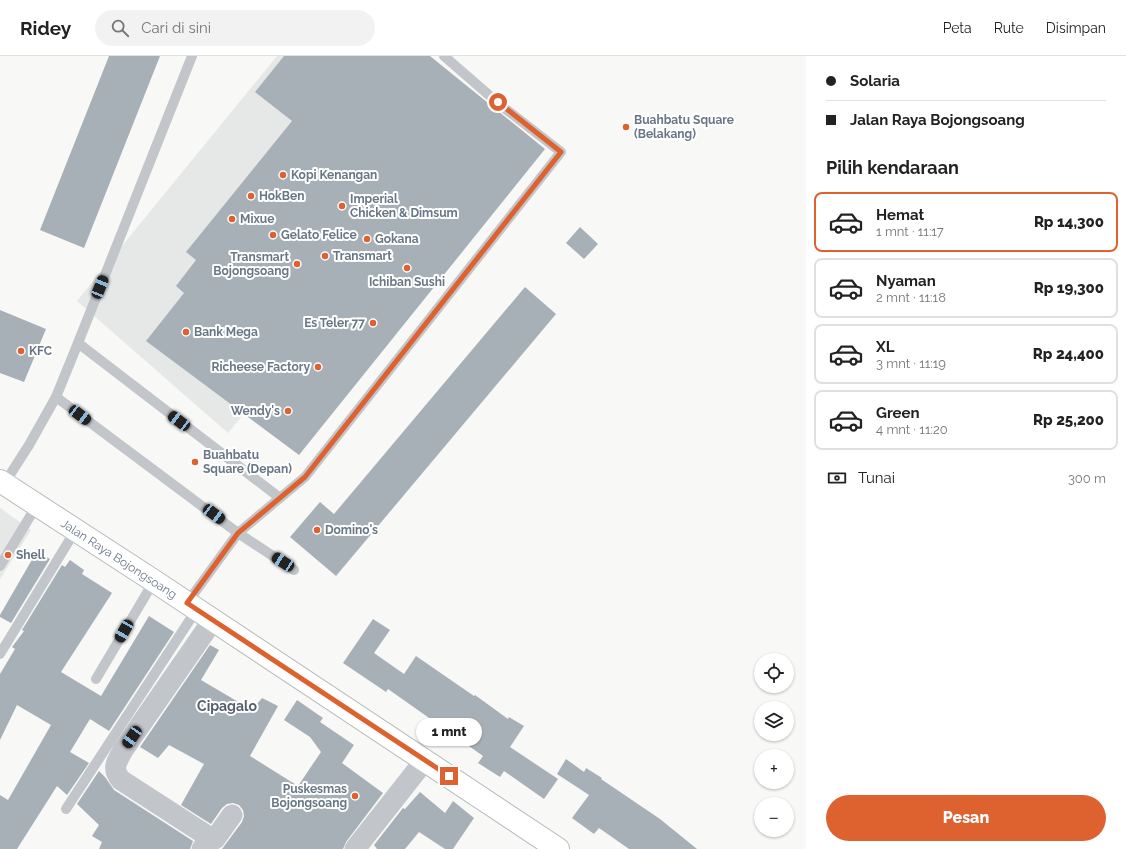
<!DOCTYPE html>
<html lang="id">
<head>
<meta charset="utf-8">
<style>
  :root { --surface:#fff; --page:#f2f2f2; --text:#222; --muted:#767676; --line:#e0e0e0; --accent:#de6130 }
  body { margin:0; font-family:Raleway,sans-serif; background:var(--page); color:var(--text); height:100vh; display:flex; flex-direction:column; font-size:15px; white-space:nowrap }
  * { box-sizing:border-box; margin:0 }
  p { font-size:13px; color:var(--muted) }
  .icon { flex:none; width:22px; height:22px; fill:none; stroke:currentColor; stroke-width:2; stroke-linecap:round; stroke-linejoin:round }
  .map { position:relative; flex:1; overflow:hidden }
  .panel { display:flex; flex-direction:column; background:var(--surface); width:320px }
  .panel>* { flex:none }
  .banner { display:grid; align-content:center; height:88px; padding:0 20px; background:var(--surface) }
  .tools { position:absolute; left:754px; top:597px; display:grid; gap:8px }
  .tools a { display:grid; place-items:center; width:40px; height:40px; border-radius:50%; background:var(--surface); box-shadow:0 1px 3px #0004; font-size:20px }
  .end { position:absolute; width:18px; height:18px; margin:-9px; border:5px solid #de6130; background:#fff; box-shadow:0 0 0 2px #fff }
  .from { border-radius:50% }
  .bubble { position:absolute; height:28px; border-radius:14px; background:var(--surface); box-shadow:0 1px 3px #0004; font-size:13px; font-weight:800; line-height:28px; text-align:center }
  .car { position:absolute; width:12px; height:24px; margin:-12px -6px; border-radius:5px; box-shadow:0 0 3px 1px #0007; background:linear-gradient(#222 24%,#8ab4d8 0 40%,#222 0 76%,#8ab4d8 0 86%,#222 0) }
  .banner b { display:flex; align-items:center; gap:14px; height:38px; font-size:15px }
  .banner b+b { border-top:1px solid var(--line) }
  .banner i { width:10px; height:10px; background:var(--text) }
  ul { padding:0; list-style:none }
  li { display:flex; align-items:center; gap:12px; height:60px; margin:0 8px 6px; padding:0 12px; border:2px solid var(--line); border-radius:8px }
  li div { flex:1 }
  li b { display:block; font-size:15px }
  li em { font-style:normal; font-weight:800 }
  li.active { border-color:var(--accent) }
  li>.icon { width:36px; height:36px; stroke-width:1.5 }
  h2 { padding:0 20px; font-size:18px; line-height:48px }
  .pay { display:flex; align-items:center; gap:10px; height:44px; padding:0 20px; font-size:15px }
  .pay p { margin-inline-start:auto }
  .cta { display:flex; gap:8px; margin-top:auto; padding:8px 20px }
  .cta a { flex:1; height:46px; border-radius:24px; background:var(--accent); color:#fff; font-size:16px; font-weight:800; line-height:46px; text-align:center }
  header { display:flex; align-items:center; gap:24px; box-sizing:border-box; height:56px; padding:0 20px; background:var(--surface); border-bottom:1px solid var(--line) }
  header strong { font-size:19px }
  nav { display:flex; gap:22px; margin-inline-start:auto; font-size:14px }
  .search { width:280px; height:36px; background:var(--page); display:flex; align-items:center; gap:10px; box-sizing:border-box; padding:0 14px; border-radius:22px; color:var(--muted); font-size:15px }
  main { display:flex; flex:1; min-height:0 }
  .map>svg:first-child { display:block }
</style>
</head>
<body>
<header>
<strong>Ridey</strong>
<div class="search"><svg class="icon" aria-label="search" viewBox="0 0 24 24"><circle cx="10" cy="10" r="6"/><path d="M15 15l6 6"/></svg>Cari di sini</div>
<nav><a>Peta</a><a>Rute</a><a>Disimpan</a></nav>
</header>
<main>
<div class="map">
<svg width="806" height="793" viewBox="0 0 806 793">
  <rect width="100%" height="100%" fill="#f8f8f6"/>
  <g fill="#e6e7e7">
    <polygon points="277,0 391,0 480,73 228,377 77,245"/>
    <polygon points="0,452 31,474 0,523"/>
  </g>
  <g fill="#a8b0b7">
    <polygon points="109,0 160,0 84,192 40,174"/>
    <polygon points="284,0 430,0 545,93 299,399 146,285 184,237 176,230 196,204 186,196 292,65 255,36"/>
    <polygon points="580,171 598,188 584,203 566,187"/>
    <polygon points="525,231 556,258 336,520 290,481 320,446 334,458"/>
    <polygon points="0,254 46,273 24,326 0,317"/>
    <polygon points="37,495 50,503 11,567 0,561 0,559"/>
    <polygon points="70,504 84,514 82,518 112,537 61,616 101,640 149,560 174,576 109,675 90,663 70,696 89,707 67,739 57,730 17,793 0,793 0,739 8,744 51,669 17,649 0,684 0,618 15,593 12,591 24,575 22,574 62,509 65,511"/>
    <polygon points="373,563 390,574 374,597 404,618 416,600 474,640 475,639 508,663 509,661 524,670 510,691 558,723 544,743 504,715 500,721 478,707 483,700 388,633 386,636 343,607"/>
    <polygon points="210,589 219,594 201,624 252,654 262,642 278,650 250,700 298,730 321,696 310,681 284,664 297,644 323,662 320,666 354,689 342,707 383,737 346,786 343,793 222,793 242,766 244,760 243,754 239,749 233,747 227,748 222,752 211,768 181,749 204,708 169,689 158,702 140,691"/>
    <polygon points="566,703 584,716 586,712 602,722 601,723 660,763 697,793 629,793 599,772 594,778 572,762 589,739 557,718"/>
    <polygon points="99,715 105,721 114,734 193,785 190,793 99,793 102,786 92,780 99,769 77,748"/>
    <polygon points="420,736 445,757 453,745 474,762 453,793 445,793 419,776 405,793 377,793 374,789 403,752 405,753"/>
  </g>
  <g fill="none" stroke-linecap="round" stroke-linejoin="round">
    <g stroke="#b7bbbf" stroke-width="24">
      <polyline id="primary" points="0,425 154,525 558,793"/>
    </g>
    <g stroke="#c2c5c9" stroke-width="10">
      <polyline points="78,287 280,442"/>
      <polyline points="56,341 238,477 294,514"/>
      <polyline points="4,428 29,389 56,341 78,287 192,0"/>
      <polyline points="0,510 37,449"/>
      <polyline points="187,547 238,477 305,421 561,96 498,47 444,0"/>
      <polyline points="0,598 75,475"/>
      <polyline points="96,623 154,525"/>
      <polyline points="66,753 197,553"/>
    </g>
    <g stroke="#c2c5c9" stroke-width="21">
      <polyline points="208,784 215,783 232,759"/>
      <path d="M202,793l6,-9 -2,-5 -85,-55c-10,-12 -4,-18 2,-30l90,-130"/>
      <polyline points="355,793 425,704"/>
    </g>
    <use href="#primary" stroke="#fff" stroke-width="22"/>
  </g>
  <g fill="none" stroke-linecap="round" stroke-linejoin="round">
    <polyline stroke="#de6130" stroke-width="5" points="449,720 187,547 238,477 305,421 561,96 498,46"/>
  </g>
  <g fill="#de6130" stroke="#fff" stroke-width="1.5">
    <circle cx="626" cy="71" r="4"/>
    <circle cx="283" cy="119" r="4"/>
    <circle cx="251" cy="140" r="4"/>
    <circle cx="342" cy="150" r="4"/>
    <circle cx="232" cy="163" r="4"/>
    <circle cx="273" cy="179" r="4"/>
    <circle cx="367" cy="183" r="4"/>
    <circle cx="325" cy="200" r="4"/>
    <circle cx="297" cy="208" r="4"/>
    <circle cx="407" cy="212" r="4"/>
    <circle cx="373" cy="267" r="4"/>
    <circle cx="186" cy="276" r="4"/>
    <circle cx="21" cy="295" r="4"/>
    <circle cx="318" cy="311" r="4"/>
    <circle cx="288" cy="355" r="4"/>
    <circle cx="195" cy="406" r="4"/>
    <circle cx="317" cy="474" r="4"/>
    <circle cx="8" cy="499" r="4"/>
    <circle cx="355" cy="740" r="4"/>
  </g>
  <g text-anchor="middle" stroke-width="4" stroke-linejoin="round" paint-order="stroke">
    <g font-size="12" font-weight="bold" fill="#687786" stroke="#fff" text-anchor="start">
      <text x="634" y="68">Buahbatu Square<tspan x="634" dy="14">(Belakang)</tspan></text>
      <text x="291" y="123">Kopi Kenangan</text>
      <text x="259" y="144">HokBen</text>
      <text x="350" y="147">Imperial<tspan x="350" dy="14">Chicken &amp; Dimsum</tspan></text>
      <text x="240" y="167">Mixue</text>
      <text x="281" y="183">Gelato Felice</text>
      <text x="375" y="187">Gokana</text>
      <text x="333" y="204">Transmart</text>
      <text x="289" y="205" text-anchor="end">Transmart<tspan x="289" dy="14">Bojongsoang</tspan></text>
      <text x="407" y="230" text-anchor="middle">Ichiban Sushi</text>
      <text x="365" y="271" text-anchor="end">Es Teler 77</text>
      <text x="194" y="280">Bank Mega</text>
      <text x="29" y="299">KFC</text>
      <text x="310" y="315" text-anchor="end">Richeese Factory</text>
      <text x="280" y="359" text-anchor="end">Wendy's</text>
      <text x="203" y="403">Buahbatu<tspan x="203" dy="14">Square (Depan)</tspan></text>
      <text x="325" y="478">Domino's</text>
      <text x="16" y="503">Shell</text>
      <text x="347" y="737" text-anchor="end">Puskesmas<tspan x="347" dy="14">Bojongsoang</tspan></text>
    </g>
    <g font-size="12" fill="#687786" stroke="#fff">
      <text transform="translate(119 503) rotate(33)" y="4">Jalan Raya Bojongsoang</text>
    </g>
    <g font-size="14" font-weight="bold" fill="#56606b" stroke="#fff">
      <text x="227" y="655">Cipagalo</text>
    </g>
  </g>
</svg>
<div class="tools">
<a><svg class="icon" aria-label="locate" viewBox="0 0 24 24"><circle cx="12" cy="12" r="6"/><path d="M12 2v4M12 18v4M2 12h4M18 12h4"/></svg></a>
<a><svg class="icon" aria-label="layers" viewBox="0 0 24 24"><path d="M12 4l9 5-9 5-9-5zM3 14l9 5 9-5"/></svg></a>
<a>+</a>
<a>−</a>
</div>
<i class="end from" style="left:498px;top:46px"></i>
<i class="end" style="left:449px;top:720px"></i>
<div class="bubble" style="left:416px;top:662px;width:66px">1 mnt</div>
<i class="car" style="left:100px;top:231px;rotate:22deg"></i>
<i class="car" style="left:80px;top:359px;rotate:127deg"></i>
<i class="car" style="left:179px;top:365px;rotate:307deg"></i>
<i class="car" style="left:214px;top:458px;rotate:127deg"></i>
<i class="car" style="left:283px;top:506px;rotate:303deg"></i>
<i class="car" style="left:124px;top:575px;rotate:210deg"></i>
<i class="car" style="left:132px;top:681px;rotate:215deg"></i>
</div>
<section class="panel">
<div class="banner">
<b><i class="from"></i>Solaria</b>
<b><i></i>Jalan Raya Bojongsoang</b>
</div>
<h2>Pilih kendaraan</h2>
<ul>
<li class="active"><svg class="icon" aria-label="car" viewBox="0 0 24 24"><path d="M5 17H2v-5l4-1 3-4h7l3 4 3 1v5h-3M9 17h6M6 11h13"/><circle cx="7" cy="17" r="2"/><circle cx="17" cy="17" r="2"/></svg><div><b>Hemat</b><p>1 mnt · 11:17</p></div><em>Rp 14,300</em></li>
<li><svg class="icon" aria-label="car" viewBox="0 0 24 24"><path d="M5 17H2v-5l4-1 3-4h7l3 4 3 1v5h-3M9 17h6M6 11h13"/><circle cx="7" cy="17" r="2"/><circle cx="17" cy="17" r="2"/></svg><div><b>Nyaman</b><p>2 mnt · 11:18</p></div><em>Rp 19,300</em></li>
<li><svg class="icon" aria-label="car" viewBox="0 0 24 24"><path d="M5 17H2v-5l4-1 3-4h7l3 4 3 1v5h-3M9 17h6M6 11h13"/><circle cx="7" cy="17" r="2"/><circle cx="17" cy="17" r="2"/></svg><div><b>XL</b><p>3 mnt · 11:19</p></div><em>Rp 24,400</em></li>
<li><svg class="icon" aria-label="car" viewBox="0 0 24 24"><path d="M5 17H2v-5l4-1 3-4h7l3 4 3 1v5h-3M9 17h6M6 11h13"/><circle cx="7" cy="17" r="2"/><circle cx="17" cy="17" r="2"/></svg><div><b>Green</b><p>4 mnt · 11:20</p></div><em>Rp 25,200</em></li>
</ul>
<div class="pay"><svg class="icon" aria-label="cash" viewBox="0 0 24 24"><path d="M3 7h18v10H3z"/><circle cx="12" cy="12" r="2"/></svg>Tunai<p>300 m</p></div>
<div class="cta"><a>Pesan</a></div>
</section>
</main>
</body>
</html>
